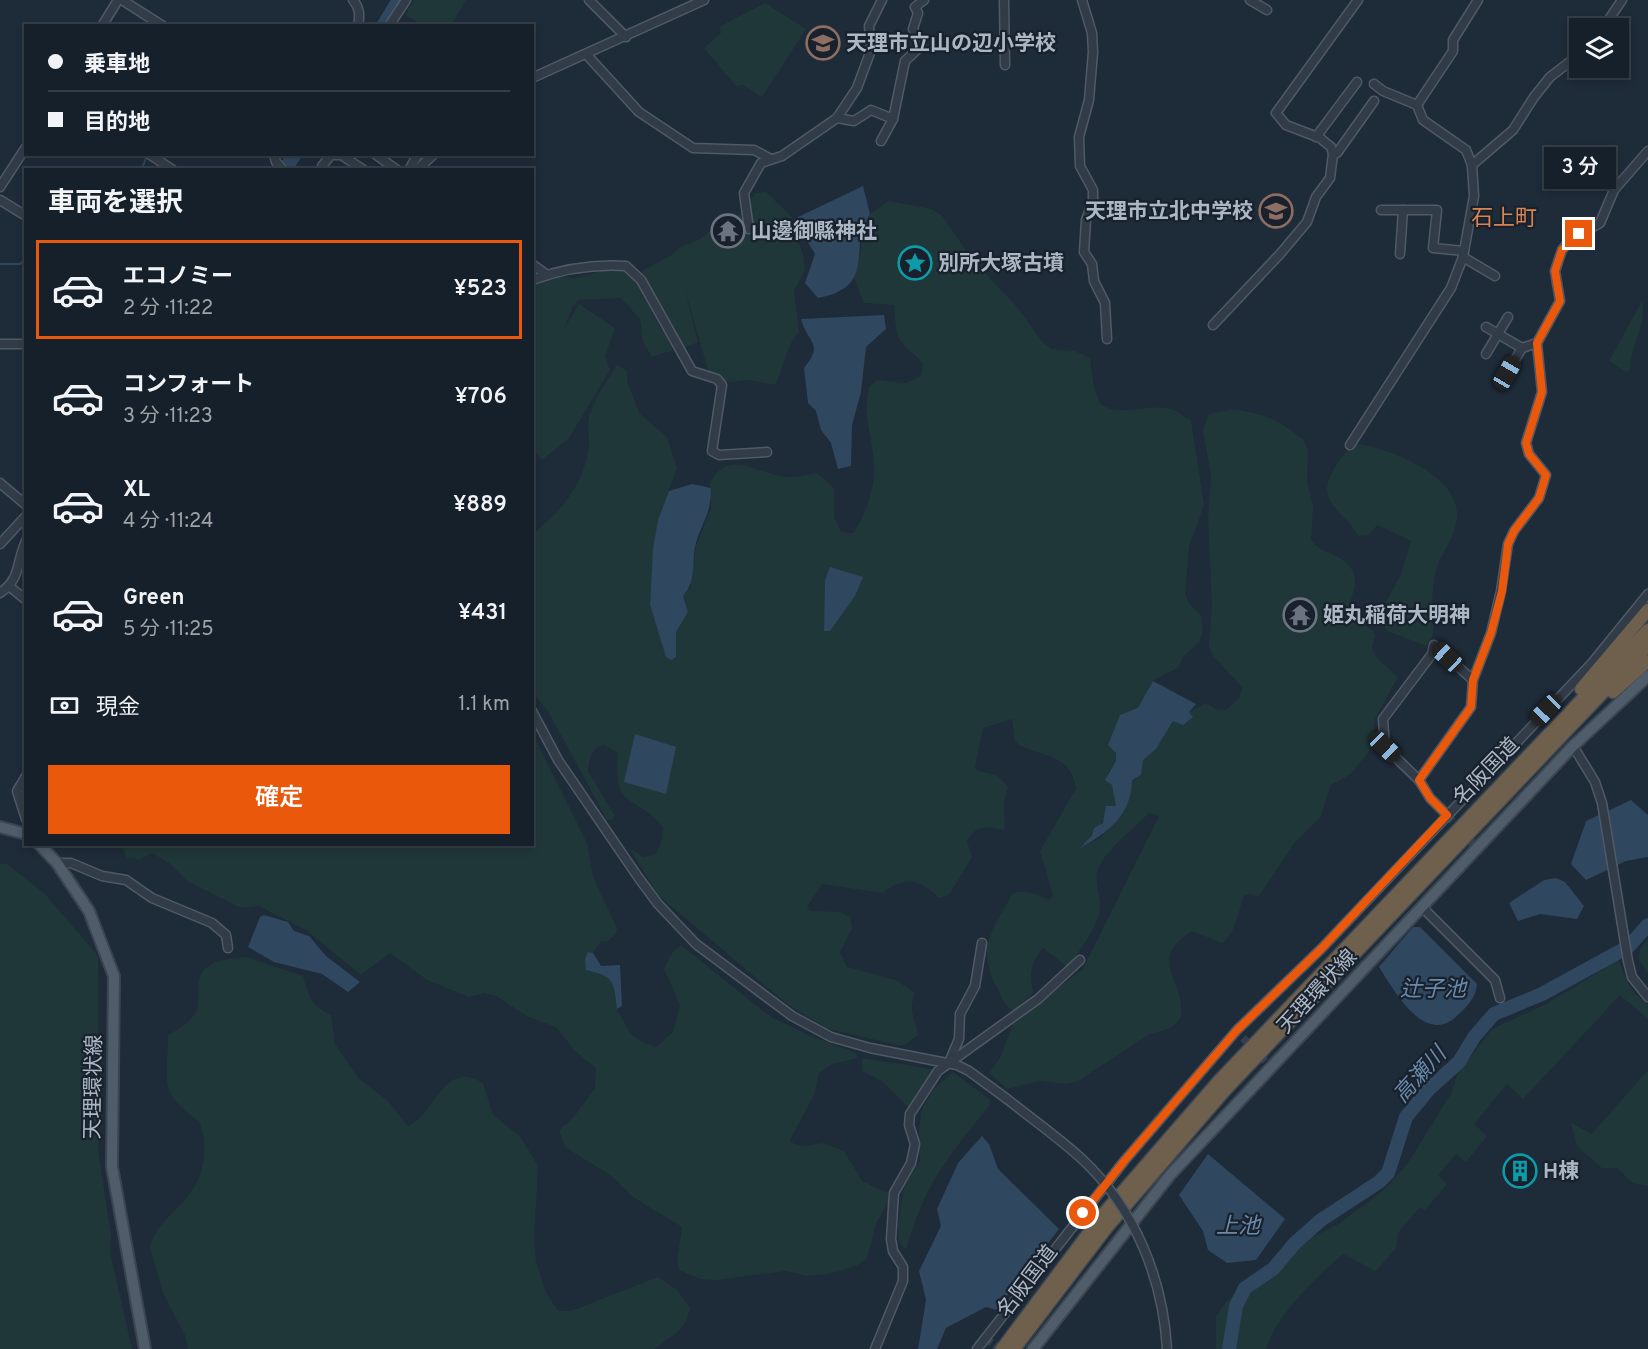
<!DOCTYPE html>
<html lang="ja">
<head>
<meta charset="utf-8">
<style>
  :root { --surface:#16202a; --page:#232d36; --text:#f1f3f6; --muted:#9ea3a8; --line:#353e47; --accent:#ea580c }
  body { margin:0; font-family:Overpass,"Noto Sans JP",sans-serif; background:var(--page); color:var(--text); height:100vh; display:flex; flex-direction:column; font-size:22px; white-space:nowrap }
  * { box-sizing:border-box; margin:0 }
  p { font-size:20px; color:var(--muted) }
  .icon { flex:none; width:33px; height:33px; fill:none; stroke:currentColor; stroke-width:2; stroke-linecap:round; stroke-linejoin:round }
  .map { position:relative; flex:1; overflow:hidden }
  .side { position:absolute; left:24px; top:168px; width:510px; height:678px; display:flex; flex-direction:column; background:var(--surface); border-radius:0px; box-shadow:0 3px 9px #0003,0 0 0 2px var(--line) }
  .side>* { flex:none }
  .hud { position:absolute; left:24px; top:24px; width:510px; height:132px; border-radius:0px; box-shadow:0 3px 9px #0003,0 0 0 2px var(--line); display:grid; align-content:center; height:132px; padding:0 24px; background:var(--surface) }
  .tools { position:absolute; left:1569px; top:18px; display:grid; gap:12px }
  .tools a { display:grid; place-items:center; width:60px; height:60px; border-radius:0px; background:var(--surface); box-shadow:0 3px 9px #0003,0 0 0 2px var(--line); font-size:30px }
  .end { position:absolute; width:27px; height:27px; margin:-14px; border:8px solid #ea580c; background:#fff; box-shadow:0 0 0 3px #fff }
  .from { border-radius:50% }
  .bubble { position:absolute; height:42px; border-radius:0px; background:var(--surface); box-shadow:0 3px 9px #0003,0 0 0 2px var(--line); font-size:20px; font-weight:600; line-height:42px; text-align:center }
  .car { position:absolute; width:18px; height:36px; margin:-18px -9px; border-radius:8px; box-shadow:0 0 4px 2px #0007; background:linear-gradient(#222 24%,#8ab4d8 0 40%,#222 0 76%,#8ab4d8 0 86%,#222 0) }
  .hud b { display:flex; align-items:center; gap:21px; height:57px; font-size:22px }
  .hud b+b { border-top:2px solid var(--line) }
  .hud i { width:15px; height:15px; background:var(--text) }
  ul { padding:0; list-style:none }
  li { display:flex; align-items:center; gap:18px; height:99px; margin:0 12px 9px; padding:0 12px; border:3px solid transparent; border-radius:0px }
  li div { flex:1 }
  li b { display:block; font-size:22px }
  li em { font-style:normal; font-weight:600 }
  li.active { border-color:var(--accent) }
  li>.icon { width:54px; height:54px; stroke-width:1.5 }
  h2 { padding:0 24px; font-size:27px; line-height:72px }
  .pay { display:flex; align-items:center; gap:15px; height:66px; padding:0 24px; font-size:22px }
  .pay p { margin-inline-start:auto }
  .primary-button { display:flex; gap:12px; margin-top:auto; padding:12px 24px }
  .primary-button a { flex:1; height:69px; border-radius:0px; background:var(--accent); color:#fff; font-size:24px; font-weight:600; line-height:69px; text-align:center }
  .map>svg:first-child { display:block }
</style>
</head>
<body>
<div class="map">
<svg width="1648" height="1349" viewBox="0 0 1648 1349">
  <rect width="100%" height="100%" fill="#1e2b38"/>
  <g fill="#203739" fill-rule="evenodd">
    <polygon points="414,0 466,0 451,26 423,25 405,15"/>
    <polygon points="765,3 806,29 762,97 743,85 736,86 704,48 721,33 719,27"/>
    <path d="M766,192l26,25 3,16 8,21 2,16 -11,21 5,41c-14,15 -14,34 -24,53l-27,-5 -16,2 -11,-2 -13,-10 -25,-87 15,59 -16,7 -40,-78 33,-18 3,-5 22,-9 22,-18 21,-8 12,-20z"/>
    <path d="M889,201l43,8 10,7 30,43 47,50 24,34 9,6 23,2 15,7 4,31 7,16c22,12 47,-2 70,4 7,2 14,8 20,12l13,84 -15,42 -4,48 5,10 11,10 2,17 -4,10 -16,15 -4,10 -26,14 -37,72v8l-8,12 8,22v11l-35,41 21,-10 30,-57 9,-5 2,-15 13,-11 17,-28 33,-18 9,6 11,1 12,-11 5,-11 -29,-31 -5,-10 3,-42 -4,-87 3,-42 -8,-46 6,-16 26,-5 27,6 17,7 24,17 5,11 -1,30 6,27 -2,33c12,17 41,13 44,40 1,11 -7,22 -7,33l25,18 2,5 -3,11 4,10 22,20 -23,42 -3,28 -21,27 -20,11 -10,31 -26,26 -36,54 -10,-2 -5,2c-6,15 -8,38 -22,47l-30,-12c-48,30 -3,52 -12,88l-9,9 -23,7 -70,46 -11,3 -27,-3 -33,8 -18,-16 11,-15 14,-37 69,-52 76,-153 -10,-3c-14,14 -38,33 -48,50 -9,14 -2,25 -1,40 2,20 -19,45 -30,61l-5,1 -22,-17c-12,14 -14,26 -10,44l-19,19c-9,-4 -12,-13 -16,-22 -23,-41 -6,-57 14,-95 12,-6 26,1 38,6l3,-5 -13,-44 36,-62c-5,-35 -31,-31 -57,-44l-4,-4 -3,-22 -29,9 -8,39 3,4 18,4 12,12 -4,16 1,27c-17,-3 -28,-7 -38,11l5,16 -23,38 -10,3c-17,-18 -35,-23 -56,-5l-61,-9 -15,23 3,4 30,1 10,5 2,11 -12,24 7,15 49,13 19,13c-6,15 -2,26 4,41l-14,11h-7l-70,-16 -41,-25 -128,-108 -30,-48 15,9 11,-2 6,-12 2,-16c-28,-35 -50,-14 -45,-74l-14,-8c-13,2 -15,15 -16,26l27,45 -3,4h-5l-59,-109 -15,-18v-159c30,-25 50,-48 56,-88 1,-11 -3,-21 1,-32 6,-18 17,-33 27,-49l10,6v11l13,32 27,23 10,31 -19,52 -8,85 16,52 5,3 5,-10v-18l12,-20 -5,-16 7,-8 6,-42 15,-38 -1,-25c19,-38 51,-6 78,-6 9,1 20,-3 29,-4l17,15v29l7,15 12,1c12,-17 22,-45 21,-66 -1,-28 -12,-52 -5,-80l8,-7 28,3 16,-7 2,-11c-6,-10 -13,-13 -20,-21 -9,-10 -7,-26 -9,-39l-30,-2 -10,-25 7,-27 1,-26 8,-11zM825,580l30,16 -26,35h-5z"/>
    <path d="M622,266c21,10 22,32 32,51 6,11 14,21 19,33l-21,7 -9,-15 -3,-23 -19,-21 -43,2 -6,8 -8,21 15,-25 36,24 -10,28 5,14 -41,68 -27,22 -9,-10 -1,-62 4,-6 -3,4v-112l42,4z"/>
    <path d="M1642,301c6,21 -12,45 -12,69l-4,2 -17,-11z"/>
    <path d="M1358,444c36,6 109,34 98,80 -4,19 -18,33 -21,51 -2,10 -3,22 -3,32 0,16 6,26 -6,39l-36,-14 -6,-5 -2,-17 19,-36 10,-33 -34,-16 -8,10 -11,1c-13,-27 -46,-32 -23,-69 5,-9 13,-19 23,-23z"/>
    <polygon points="533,734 587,843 593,877 617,928 616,934 607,942 601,941 593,953 589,952 613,982 617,1009 630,1033 640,1041 656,1047 673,1032 680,1005 664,969 672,953 681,945 771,1017 811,1036 856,1053 857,1058 833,1064 819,1073 814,1095 790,1140 794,1144 805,1146 822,1143 844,1151 862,1181 888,1193 888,1203 876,1223 867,1259 856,1266 829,1274 807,1276 786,1271 717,1280 700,1279 679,1270 677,1259 682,1227 633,1197 613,1177 565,1147 559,1130 573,1118 595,1088 596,1068 575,1051 556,1027 529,1017 496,996 484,993 469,997 427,980 390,953 361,975 306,930 259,906 241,908 187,881 171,864 152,853 140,859 127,858 121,845 532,844"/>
    <polygon points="0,864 7,864 45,894 98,956 98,1149 111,1236 110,1252 132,1349 0,1349"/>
    <polygon points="1648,939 1648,973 1638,958 1641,947"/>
    <path d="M247,957l56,19c6,20 8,30 28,39l4,29 24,35 28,21 21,26c28,-11 34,-67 75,-43l10,32 27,21 18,30 -4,73 2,22 10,31 12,19h13l87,-34 19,13 13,18c-4,22 -18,28 -36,41h-466l-3,-14 -22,-42 -13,-46c5,-21 25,-35 38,-51 17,-20 21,-52 11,-75 -42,-29 -31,-39 -31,-86 10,-6 19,-10 26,-20 5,-7 4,-15 4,-23 -1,-31 24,-33 49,-35z"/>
    <path d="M1618,960l13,29 17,16v14l-28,-24 -97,104 -16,-15 -33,40 13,12 -21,26 -10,-8 -18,21 9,9 -22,26 -5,-3 -22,26 -2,15 -20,23 -33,-17c-24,20 -69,64 -77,95h-50v-33l10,-14 15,-13 29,-17 28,-28 39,-19 47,-35 24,-27 44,-71 5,-17 35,-46 54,-25z"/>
    <polygon points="862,1058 932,1069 935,1073 910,1109 883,1082 862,1071"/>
    <polygon points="1648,1070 1648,1186 1633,1183 1617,1168 1602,1168 1577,1146 1571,1123 1592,1134"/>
    <path d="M953,1072l36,27 1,6c-40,48 -68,83 -84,145l-7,-8 -1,-18 6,-37 16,-26 -2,-23 4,-29 12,-20z"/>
  </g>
  <g fill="#304760">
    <path d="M863,186l7,28c-23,34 8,73 -52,84l-13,-15 10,-29 -21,-35z"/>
    <path d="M884,315l2,14 -20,18 -5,45 -9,33 -1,41 -13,3 -7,-26 -10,-13 -5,-19 -8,-8 -4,-35c21,-25 3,-25 -3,-49z"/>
    <path d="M692,484l19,4c0,29 -10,34 -16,59 -3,18 1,35 -12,49l5,16 -12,20v25l-5,3 -5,-3 -16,-52 3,-56 5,-29 11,-29z"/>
    <polygon points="830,567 863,577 855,596 830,631 824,631 825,580"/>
    <path d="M1153,681l43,23 -7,8 4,5 -10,8 -10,-4 -17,28 -13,11 -2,15 -9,5c0,34 -24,53 -52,68l12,-13 2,-7 9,-5 3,-17h10l-4,-21 -7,-5 11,-19v-8l-8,-8 12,-30 18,-7z"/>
    <polygon points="635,734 676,747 666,794 624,782"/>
    <polygon points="1631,800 1648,815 1648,857 1626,861 1586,880 1571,864 1586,821"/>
    <polygon points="1556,878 1565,882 1584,906 1577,919 1540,914 1518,921 1509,903 1544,880"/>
    <polygon points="264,915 288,922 294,931 309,936 326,956 360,982 348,992 322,974 274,962 248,947 260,917"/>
    <path d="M1413,927h7l57,57c-2,15 -8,20 -19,31 -33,33 -64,-25 -79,-48z"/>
    <path d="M588,952l5,1 8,13 19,-1 2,41 -5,3c-4,-28 -1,-32 -31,-39l-1,-11z"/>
    <polygon points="982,1136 989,1144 998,1169 1059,1229 996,1310 986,1307 946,1328 937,1349 918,1349 926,1300 919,1271 941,1226 937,1209 958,1163"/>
    <polygon points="1208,1154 1285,1219 1256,1260 1227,1263 1208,1250 1203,1231 1179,1195"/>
  </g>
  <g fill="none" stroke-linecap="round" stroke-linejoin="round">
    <g stroke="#304760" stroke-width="2">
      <polyline points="141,170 147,156"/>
      <polyline points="0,264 20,264 26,258"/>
    </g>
    <g stroke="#304760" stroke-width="14">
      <polyline points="383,26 399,0"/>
      <polyline points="284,170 295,154"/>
      <polyline points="1229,1349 1236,1306 1245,1288 1273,1269 1295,1243 1321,1220 1379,1182 1388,1173 1406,1117 1429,1089 1459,1062 1474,1037 1494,1014 1542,994 1628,947 1648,925"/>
    </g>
    <g stroke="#33404d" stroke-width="8" stroke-dasharray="8 4" stroke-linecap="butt">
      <polyline points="1447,815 1477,848"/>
      <polyline points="1243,1038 1266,1062"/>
      <polyline points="985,1338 1000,1349"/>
    </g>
    <g stroke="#4f5a66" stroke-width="11">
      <g id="minor">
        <polyline points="122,0 163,26"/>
        <path d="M353,0c7,8 7,15 5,26"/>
        <polyline points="589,0 626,37"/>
        <polyline points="1004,0 1005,65"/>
        <polyline points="1082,0 1092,33 1093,52 1089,100 1079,137 1080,166 1093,190 1093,201 1086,220 1084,252 1092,264 1094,281 1105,303 1107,339"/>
        <polyline points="1250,0 1267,10"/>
        <polyline points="102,26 118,0"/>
        <polyline points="389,26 406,0"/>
        <polyline points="1603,28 1622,0"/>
        <polyline points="586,54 639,112 693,148 754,150 769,158"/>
        <polyline points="532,78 704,0"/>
        <polyline points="1374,84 1383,91 1417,105"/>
        <polyline points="837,118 854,121 871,110 893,119"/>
        <polyline points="1316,137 1357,82"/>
        <polyline points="881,141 893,119 905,61 921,46 913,29 918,13 915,7 924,0"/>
        <polyline points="149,154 173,170"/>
        <polyline points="274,154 276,162 283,170"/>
        <polyline points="375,154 397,170"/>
        <polyline points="1333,154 1337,153 1374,101"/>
        <polyline points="1472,165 1513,130 1534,97 1550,77 1580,54"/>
        <polyline points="322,166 331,155 341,155 364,170"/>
        <polyline points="409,170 418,154"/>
        <polyline points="417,170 434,154"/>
        <polyline points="0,187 26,147"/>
        <polyline points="0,200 26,216"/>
        <polyline points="1381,210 1437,210 1433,248 1464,251"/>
        <polyline points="749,229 744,193 761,163 782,156 837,118 857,88 871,50 869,26 882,0"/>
        <polyline points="1400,254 1403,210"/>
        <polyline points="1463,257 1495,276"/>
        <polyline points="532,264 547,275"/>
        <path d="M532,280c30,-11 62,-16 94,-14l15,14 51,91 25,8 5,6 -10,66 7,4 48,-3"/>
        <polyline points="1213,325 1280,254 1307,222 1316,197 1330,178 1333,154 1331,147 1320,138 1286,125 1276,113 1358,0"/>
        <polyline points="1486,327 1522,348 1537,343"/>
        <polyline points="0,344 26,344"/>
        <polyline points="1486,354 1508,317"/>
        <polyline points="1507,373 1522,348"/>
        <polyline points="1350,445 1451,288 1463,257 1474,196 1472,165 1466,150 1423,120 1417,105 1453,51 1453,40 1478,0"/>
        <polyline points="0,483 26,505"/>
        <polyline points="0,544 26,516"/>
        <polyline points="10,587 26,600"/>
        <path d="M0,593c21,-14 16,-30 26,-52"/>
        <polyline points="532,711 558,760 638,877 658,904 696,944 792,1016 831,1037 870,1048 957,1065 969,1071 1007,1099"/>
        <polyline points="1573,746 1595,782 1602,803 1628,961 1632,977 1648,997"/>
        <polyline points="26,776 17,791 26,819"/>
        <polyline points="1419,780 1471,707 1473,680 1491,633 1501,591 1508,544 1514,531 1539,498 1546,475 1529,454 1526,443 1542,392 1537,343 1560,301 1555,271 1562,250 1570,240 1600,223 1614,190 1648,151"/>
        <polyline points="1447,815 1430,798 1419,780 1385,747 1383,719 1432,654 1434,645 1473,680"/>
        <polyline points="57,863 71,863 102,876 126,880 152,898 212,923 226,935 228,948"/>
        <polyline points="1422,907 1495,980 1500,998"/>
        <polyline points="950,1060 959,1039 960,1014 975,986 982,943"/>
        <polyline points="875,1349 903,1281 903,1267 893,1251 891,1239 894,1193 911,1163 915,1144 909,1125 910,1114 938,1071 1038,999 1080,960"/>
        <polyline points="977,1349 1125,1160 1237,1030 1322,948 1592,663 1648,594"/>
      </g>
    </g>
    <g stroke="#3b4552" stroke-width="14">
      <g id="major">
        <polyline points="0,827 26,834"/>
        <polyline points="39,844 57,863 89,911 114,976 112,1167 145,1349"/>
        <polyline points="1033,1349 1170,1175 1573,746 1648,676"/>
      </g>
    </g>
    <g stroke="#3c4752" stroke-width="15">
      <g id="highway">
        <polyline points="1581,689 1648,610"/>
        <polyline points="1613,692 1648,661"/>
        <polyline points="1002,1349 1100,1218 1218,1082 1648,630"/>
        <polyline points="1014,1349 1107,1227 1225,1090 1648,645"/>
      </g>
    </g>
    <use href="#minor" stroke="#323c48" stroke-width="8"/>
    <use href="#major" stroke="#4f5c69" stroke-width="10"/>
    <use href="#highway" stroke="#6f604e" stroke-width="12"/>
    <g stroke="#4f5a66" stroke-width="11" stroke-linecap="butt">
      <path id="minor-bridge" d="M1007,1099c25,20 52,39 76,61 52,49 80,119 84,189"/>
    </g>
    <use href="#minor-bridge" stroke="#323c48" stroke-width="8"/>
  </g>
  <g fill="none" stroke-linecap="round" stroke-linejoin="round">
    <polyline stroke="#ea580c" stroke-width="8" points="1083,1213 1125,1160 1237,1030 1322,948 1447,815 1430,798 1419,780 1471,707 1473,680 1491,633 1502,591 1508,544 1514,531 1539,498 1546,475 1529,454 1526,443 1542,392 1537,343 1560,301 1555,271 1562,250 1579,234"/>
  </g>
  <defs>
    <g id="school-ring" transform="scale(1.725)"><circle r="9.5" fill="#18212c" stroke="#8d6e63" stroke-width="1.5"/><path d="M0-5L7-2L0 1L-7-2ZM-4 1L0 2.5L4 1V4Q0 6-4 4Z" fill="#8d6e63"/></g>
    <g id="temple-ring" transform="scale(1.725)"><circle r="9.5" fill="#18212c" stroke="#6b7280" stroke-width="1.5"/><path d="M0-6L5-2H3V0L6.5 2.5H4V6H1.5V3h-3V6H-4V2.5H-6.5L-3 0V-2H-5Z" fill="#6b7280"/></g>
    <g id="sight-ring" transform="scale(1.725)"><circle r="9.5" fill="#18212c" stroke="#0f9aa8" stroke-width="1.5"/><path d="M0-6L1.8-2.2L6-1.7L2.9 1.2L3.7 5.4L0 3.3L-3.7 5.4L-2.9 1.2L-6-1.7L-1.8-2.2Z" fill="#0f9aa8"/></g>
    <g id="building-ring" transform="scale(1.725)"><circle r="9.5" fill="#18212c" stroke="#0f9aa8" stroke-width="1.5"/><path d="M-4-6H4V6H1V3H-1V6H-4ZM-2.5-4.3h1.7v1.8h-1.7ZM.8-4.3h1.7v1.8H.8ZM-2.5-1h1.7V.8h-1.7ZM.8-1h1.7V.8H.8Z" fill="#0f9aa8"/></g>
  </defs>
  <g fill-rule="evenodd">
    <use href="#school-ring" x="823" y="43"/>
    <use href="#school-ring" x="1276" y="211"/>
    <use href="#temple-ring" x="728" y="231"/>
    <use href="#sight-ring" x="915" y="263"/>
    <use href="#temple-ring" x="1300" y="615"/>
    <use href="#building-ring" x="1520" y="1171"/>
  </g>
  <g text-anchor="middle" stroke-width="4.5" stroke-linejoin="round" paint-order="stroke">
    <g font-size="21" font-weight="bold" fill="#acb7c5" stroke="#18212c" text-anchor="start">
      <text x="846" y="50">天理市立山の辺小学校</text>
      <text x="1253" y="218" text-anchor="end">天理市立北中学校</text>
      <text x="751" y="238">山邊御縣神社</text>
      <text x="938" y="270">別所大塚古墳</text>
      <text x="1323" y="622">姫丸稲荷大明神</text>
      <text x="1543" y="1178">H棟</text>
    </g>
    <g font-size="21" fill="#acb7c5" stroke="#18212c">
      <text transform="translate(1486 771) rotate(-46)" y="7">名阪国道</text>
      <text transform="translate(1317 991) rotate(-47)" y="7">天理環状線</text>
      <text transform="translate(93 1087) rotate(-89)" y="7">天理環状線</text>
      <text transform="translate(1027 1281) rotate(-53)" y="7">名阪国道</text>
    </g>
    <g font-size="22" fill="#d98553" stroke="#18212c">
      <text x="1504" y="225">石上町</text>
    </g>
    <g font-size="22" font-style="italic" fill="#6a8aab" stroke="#18212c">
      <text x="1433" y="996">辻子池</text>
      <text transform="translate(1419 1074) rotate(-48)" y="8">高瀬川</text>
      <text x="1238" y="1233">上池</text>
    </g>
  </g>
</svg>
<div class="tools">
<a><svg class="icon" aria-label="layers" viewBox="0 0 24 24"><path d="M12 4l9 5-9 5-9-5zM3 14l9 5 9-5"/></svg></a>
</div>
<i class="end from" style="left:1083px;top:1213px"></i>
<i class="end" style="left:1579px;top:234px"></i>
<div class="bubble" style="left:1544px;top:147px;width:72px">3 分</div>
<i class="car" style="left:1507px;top:373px;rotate:30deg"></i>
<i class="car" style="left:1447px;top:657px;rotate:313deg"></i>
<i class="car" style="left:1546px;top:710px;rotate:224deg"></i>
<i class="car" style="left:1385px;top:747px;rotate:134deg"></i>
<div class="hud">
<b><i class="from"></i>乗車地</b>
<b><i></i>目的地</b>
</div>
<section class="side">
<h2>車両を選択</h2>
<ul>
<li class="active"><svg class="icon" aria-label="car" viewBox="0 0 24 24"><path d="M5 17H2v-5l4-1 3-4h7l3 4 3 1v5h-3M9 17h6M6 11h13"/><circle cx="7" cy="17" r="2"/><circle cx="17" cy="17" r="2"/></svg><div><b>エコノミー</b><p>2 分 · 11:22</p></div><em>¥523</em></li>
<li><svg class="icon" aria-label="car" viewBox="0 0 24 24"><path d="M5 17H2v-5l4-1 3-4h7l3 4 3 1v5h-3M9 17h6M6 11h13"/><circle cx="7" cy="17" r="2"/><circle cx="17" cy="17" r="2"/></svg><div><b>コンフォート</b><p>3 分 · 11:23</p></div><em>¥706</em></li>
<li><svg class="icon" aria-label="car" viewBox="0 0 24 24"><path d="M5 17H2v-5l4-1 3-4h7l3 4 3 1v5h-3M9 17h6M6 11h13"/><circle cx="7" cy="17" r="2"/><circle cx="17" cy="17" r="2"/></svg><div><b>XL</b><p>4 分 · 11:24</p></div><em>¥889</em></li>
<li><svg class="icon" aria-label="car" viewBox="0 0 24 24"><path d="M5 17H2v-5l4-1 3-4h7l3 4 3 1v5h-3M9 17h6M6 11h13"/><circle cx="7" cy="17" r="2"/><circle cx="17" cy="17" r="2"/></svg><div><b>Green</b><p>5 分 · 11:25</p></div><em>¥431</em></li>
</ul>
<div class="pay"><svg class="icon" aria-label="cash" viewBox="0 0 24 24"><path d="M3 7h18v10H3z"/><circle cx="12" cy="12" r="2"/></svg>現金<p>1.1 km</p></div>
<div class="primary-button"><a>確定</a></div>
</section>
</div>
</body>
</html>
